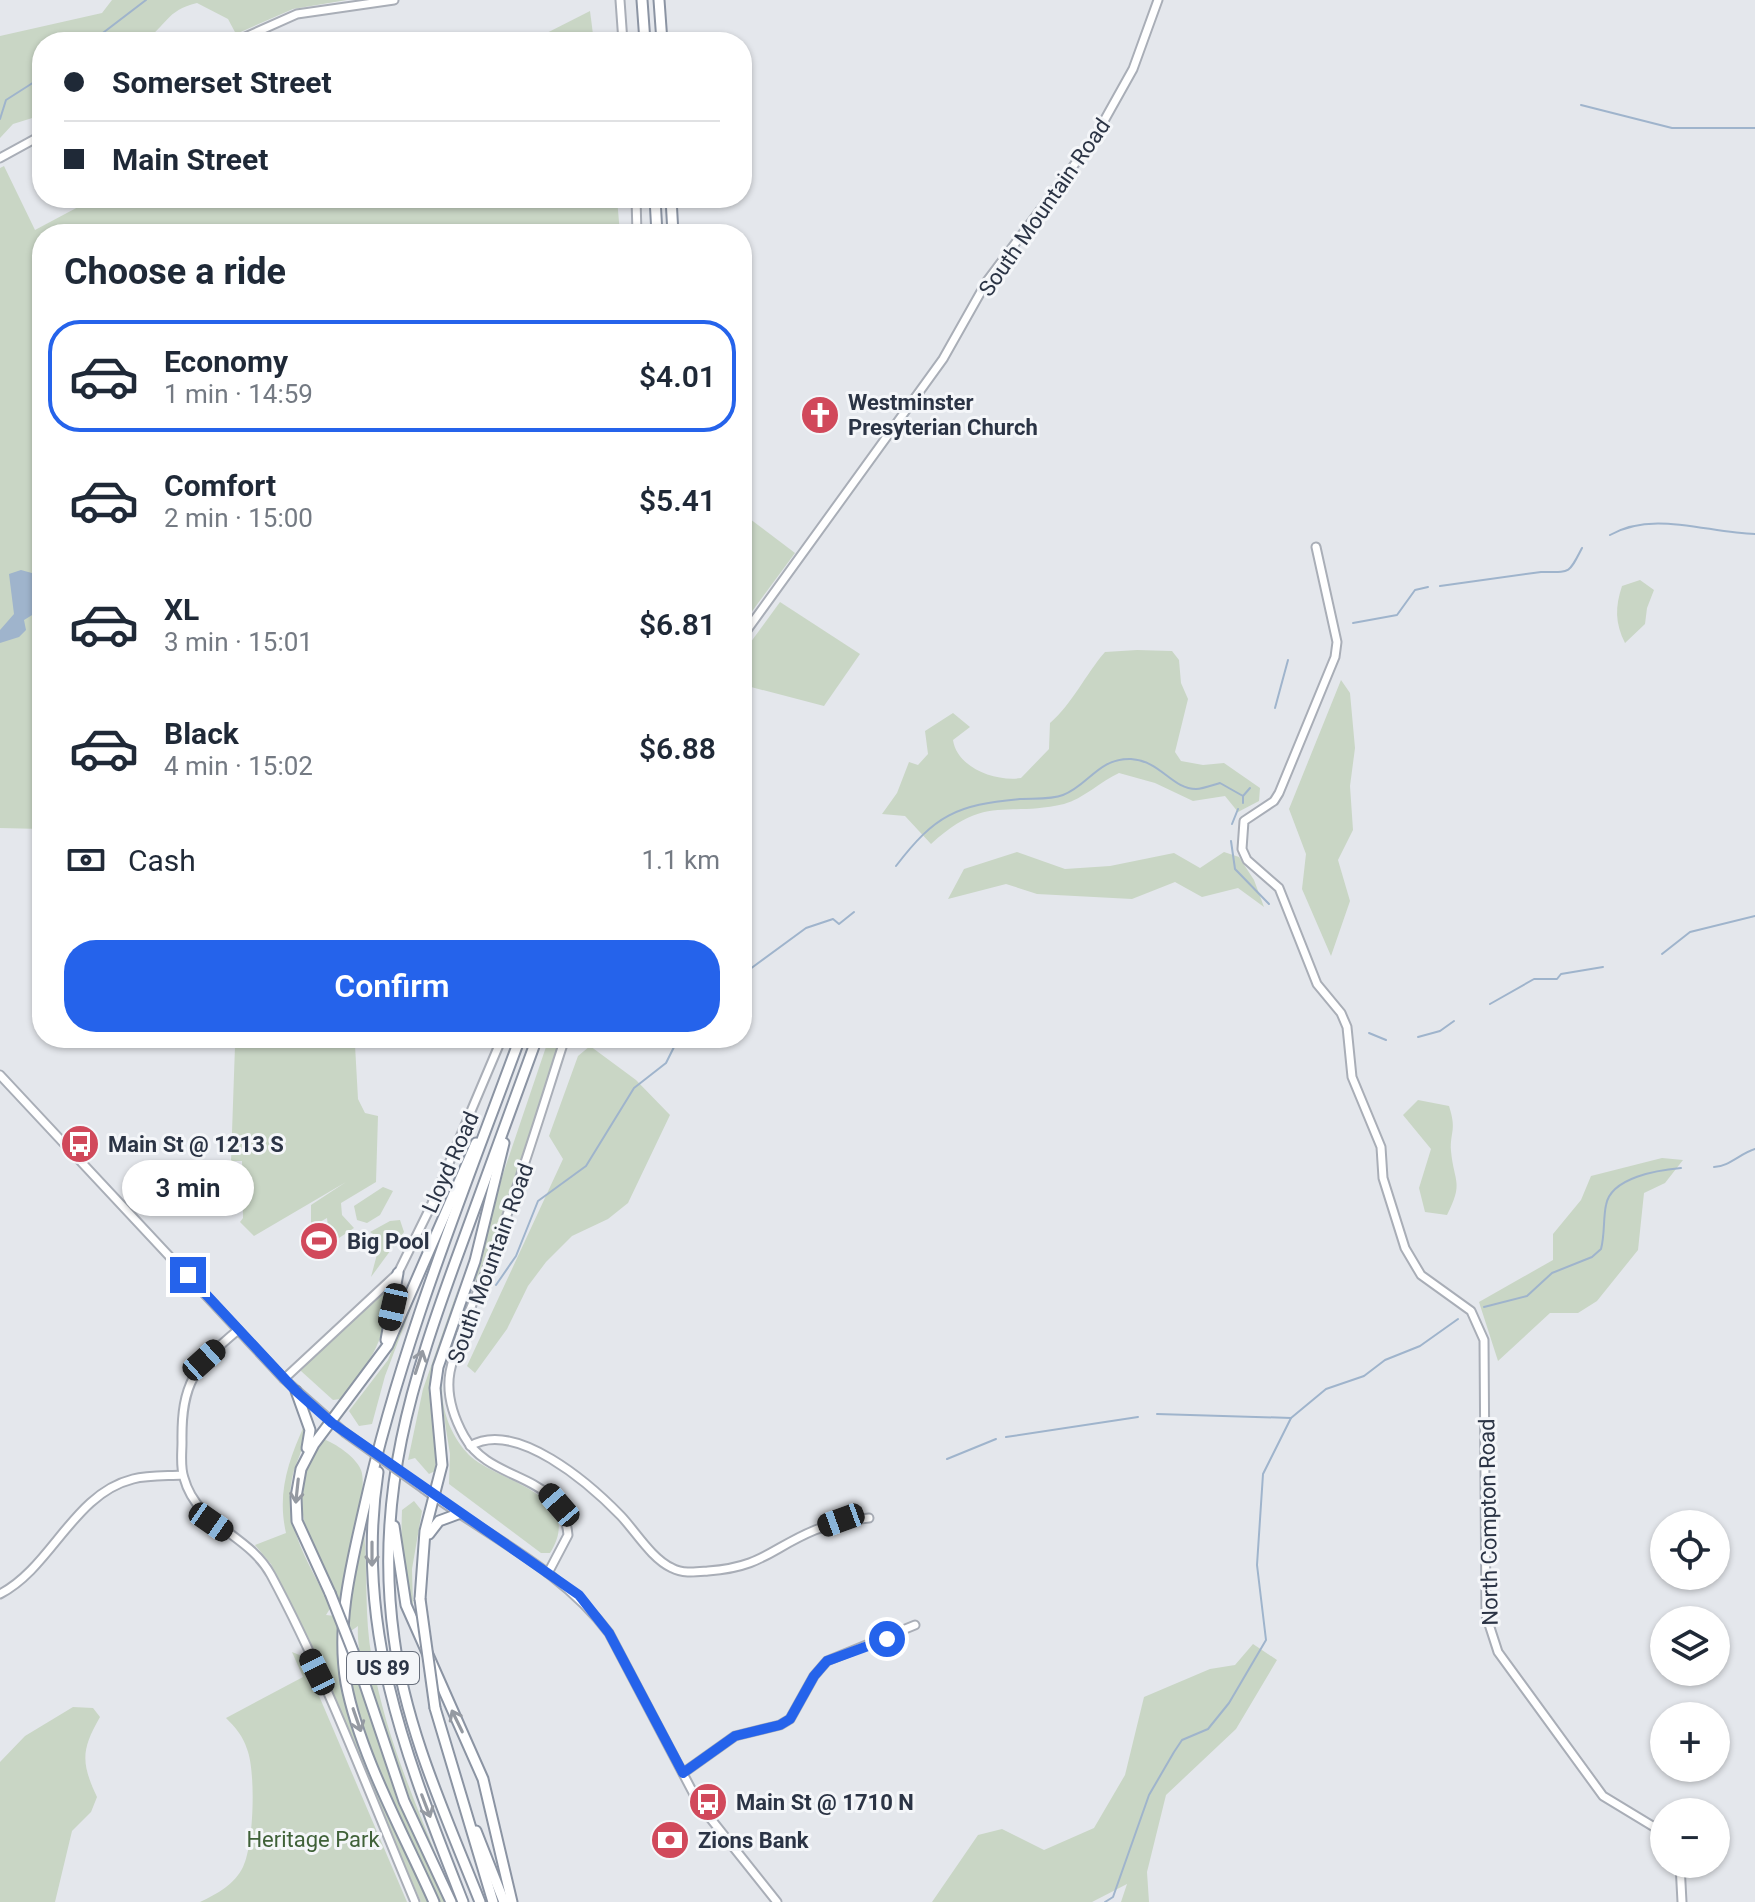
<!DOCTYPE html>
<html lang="en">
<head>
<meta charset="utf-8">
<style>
  :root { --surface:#fff; --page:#f2f2f3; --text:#1f2937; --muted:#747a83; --line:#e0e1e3; --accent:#2563eb }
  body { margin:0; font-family:Roboto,sans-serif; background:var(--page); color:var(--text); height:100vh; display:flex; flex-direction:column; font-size:30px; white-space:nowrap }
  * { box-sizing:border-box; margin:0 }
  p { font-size:26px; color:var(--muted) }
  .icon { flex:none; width:44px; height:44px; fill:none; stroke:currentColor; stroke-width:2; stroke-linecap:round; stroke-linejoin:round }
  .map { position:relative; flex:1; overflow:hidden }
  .details { position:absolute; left:32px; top:224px; width:720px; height:824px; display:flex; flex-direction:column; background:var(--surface); border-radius:32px; box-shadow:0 2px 6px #0004 }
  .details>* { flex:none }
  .hud { position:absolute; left:32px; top:32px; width:720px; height:176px; border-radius:32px; box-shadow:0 2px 6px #0004; display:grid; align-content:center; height:176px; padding:0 32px; background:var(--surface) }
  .buttons { position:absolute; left:1650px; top:1510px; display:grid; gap:16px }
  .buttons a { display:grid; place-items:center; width:80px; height:80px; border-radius:50%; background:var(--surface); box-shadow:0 2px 6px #0004; font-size:40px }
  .end { position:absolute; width:36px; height:36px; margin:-18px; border:10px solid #2563eb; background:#fff; box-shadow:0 0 0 4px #fff }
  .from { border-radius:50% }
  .bubble { position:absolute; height:56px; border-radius:28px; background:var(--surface); box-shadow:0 2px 6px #0004; font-size:26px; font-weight:600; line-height:56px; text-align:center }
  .car { position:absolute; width:24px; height:48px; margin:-24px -12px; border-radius:10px; box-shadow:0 0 6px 2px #0007; background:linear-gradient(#222 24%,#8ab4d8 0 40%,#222 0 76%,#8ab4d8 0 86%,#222 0) }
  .hud b { display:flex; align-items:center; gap:28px; height:76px; font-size:30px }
  .hud b+b { border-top:2px solid var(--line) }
  .hud i { width:20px; height:20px; background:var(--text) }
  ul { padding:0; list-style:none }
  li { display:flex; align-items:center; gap:24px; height:112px; margin:0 16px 12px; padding:0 16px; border:4px solid transparent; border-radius:32px }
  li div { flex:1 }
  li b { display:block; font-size:30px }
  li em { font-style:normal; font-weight:600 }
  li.current { border-color:var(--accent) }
  li>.icon { width:72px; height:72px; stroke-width:1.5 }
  h2 { padding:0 32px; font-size:36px; line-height:96px }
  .pay { display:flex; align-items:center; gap:20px; height:88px; padding:0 32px; font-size:30px }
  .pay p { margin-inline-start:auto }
  .cta { display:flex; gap:16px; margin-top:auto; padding:16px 32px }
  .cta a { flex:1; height:92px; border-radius:32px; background:var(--accent); color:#fff; font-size:32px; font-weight:600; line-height:92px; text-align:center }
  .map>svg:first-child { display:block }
</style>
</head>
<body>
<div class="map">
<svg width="1755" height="1902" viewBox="0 0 1755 1902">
  <rect width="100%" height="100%" fill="#e4e7ec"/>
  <g fill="#c9d6c5">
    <path d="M112,0h235l-54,9 -57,25 -8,-15 -31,-16c-32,8 -29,22 -54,39h-101v73l-29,9 -13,14v-102l102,-23z"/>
    <polygon points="590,11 594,42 529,42"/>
    <polygon points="4,166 35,230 95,198 617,198 620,234 42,234 42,829 0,828 0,168"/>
    <polygon points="742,513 795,553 742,625"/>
    <path d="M1640,580l14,10 -7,18 -2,16 -20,19c-10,-20 -10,-36 -3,-57z"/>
    <polygon points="780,602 860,654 824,706 751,687 742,681 742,654"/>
    <path d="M1137,650l35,1 7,9 2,23 7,16 -13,53 6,9 22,4 21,-2 36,25 -1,13 -21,11 -13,-16 -32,5 -38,-18 -36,-10c-18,8 -36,26 -55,31 -61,14 -77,-11 -133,40l-26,-28 -23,-2 15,-21 12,-31 9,3 10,-11 -3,-23 28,-18 17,14 -17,13c4,28 43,42 68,38l28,-29 1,-26c23,-20 35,-48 55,-71z"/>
    <polygon points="1341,680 1350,693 1355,748 1350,786 1353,830 1338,860 1350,901 1331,956 1302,889 1306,854 1289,809"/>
    <polygon points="1017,852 1065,869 1110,866 1174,853 1200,868 1224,852 1239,857 1254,880 1264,907 1238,888 1202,897 1175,882 1132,899 1037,894 1006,884 948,899 964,869"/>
    <path d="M549,1038h11c-21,66 -41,132 -65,197 -17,48 -60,117 -52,167 3,21 15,45 32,58 31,23 110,37 75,93h-9l-92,-69 1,-30 -10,-62 3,-30 34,-93 26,-95z"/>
    <polygon points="355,1045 358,1099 365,1113 378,1116 376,1182 341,1203 342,1215 354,1228 330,1244 327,1218 311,1227 311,1205 346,1182 254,1236 240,1222 243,1218 242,1161 231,1161 235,1046"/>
    <polygon points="590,1046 636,1080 670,1115 628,1203 608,1219 572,1236 546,1262 528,1286 507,1329 475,1373 467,1366 563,1159 549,1136 578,1056"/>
    <path d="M1418,1100l31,6c8,25 1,25 2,45 3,32 13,31 -4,64l-22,-3 -6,-24 12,-39 -28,-34z"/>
    <polygon points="1662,1158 1683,1160 1665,1183 1644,1193 1638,1250 1597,1301 1578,1313 1550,1313 1498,1361 1479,1302 1553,1260 1553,1234 1581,1200 1591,1176"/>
    <polygon points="383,1187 393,1191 380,1215 367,1223 357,1220 354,1206"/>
    <polygon points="400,1220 404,1232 371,1277 381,1239 370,1232 390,1221"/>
    <polygon points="443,1224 385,1376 372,1424 359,1426 349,1411 388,1360"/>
    <path d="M389,1285c-2,54 -16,74 -49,114l-7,1 -32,-29 1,-5z"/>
    <polygon points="459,1286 430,1380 437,1453 435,1471 429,1474 415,1458 408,1460 423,1389"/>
    <path d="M304,1426c4,19 -9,35 -12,53 -9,49 18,86 39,128l-5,8 9,1c9,28 4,62 12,92 18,67 54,131 81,194h-7l-136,-310 -14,-28 -16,-19 31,-12c-9,-40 2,-71 18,-107z"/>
    <path d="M323,1439c12,4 33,18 38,31 8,20 -14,102 -20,129h-3c-31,-52 -55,-105 -15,-160z"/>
    <path d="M414,1501l8,10 -10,58 1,37c-13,-27 -12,-66 -11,-96z"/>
    <path d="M364,1531c4,43 0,85 8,128 13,77 44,145 73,218l-3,1c-26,-59 -88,-192 -84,-252l-7,5 -4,-8z"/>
    <polygon points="1253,1644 1277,1660 1236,1729 1166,1795 1147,1872 1149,1902 1121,1902 1127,1884 1092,1902 932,1902 978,1835 1002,1829 1044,1850 1094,1828 1125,1775 1144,1697 1210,1669 1235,1665"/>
    <path d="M292,1652l10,4 105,246h-207c17,-8 35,-18 43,-35 11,-22 13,-96 4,-118 -4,-13 -12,-22 -21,-31l77,-41z"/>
    <path d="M348,1652l44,129 54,121h-8c-35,-80 -83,-162 -90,-250z"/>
    <path d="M73,1707l20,1 7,9c-19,33 -19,46 -3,80l-6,15 -19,19 -17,71h-55v-140l25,-26z"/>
  </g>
  <polygon fill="#9fb4cc" points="21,570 39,575 42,609 24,620 26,630 19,637 0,643 0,630 14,614 9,574"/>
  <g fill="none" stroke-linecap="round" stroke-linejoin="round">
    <g stroke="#9fb4cc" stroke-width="2">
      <polyline points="91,42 146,0"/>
      <polyline points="1581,105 1672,128 1755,128"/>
      <polyline points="0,119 6,100 42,77"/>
      <path d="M1610,535c43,-25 98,-2 145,-1"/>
      <path d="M1440,586l101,-14c30,0 27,3 41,-24"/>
      <polyline points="1353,623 1397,615 1415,590 1428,587"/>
      <polyline points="1275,708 1288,660"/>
      <polyline points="1243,796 1250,788"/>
      <polyline points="1232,824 1238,809"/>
      <polyline points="1231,841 1235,869 1269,904"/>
      <path d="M896,866c39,-51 60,-61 124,-67 12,-1 31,1 43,-4 26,-10 35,-37 68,-36 30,2 41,30 65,30 7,0 17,-4 24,-6l23,13v7"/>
      <polyline points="1662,954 1690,932 1755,916"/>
      <polyline points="742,975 806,928 833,919 839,924 854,912"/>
      <polyline points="1490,1004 1534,979 1557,979 1561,974 1603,967"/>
      <polyline points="1369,1033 1386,1040"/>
      <polyline points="1418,1037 1440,1031 1454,1021"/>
      <path d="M1714,1167c14,0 27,-14 41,-18"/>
      <polyline points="496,1285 516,1256 538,1201 586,1166 634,1088 666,1063 676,1043"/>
      <path d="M1484,1307l43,-11 25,-23 40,-16 9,-8c4,-15 2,-30 5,-44 5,-28 53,-35 75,-37"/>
      <polyline points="1157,1414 1291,1418 1326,1389 1364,1376 1385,1360 1420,1346 1458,1319"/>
      <polyline points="1006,1437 1138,1417"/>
      <polyline points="947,1459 996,1439"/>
      <polyline points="1105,1902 1113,1897 1149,1795 1174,1752 1182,1740 1208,1729 1229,1703 1266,1640 1257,1565 1263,1474 1291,1418"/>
    </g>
    <g stroke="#a9aeb7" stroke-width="11">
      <g id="secondary">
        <polyline points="620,0 623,42"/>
        <polyline points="234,42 297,14 394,0"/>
        <polyline points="0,158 42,135"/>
        <polyline points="636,198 637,234"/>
        <polyline points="1316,547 1337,642 1335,657 1279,793 1274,801 1244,821 1242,849 1247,860 1279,888 1317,984 1341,1013 1347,1027 1352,1077 1381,1147 1383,1178 1405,1248 1421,1275 1471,1311 1484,1340 1486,1615 1498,1652 1603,1796 1664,1833"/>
        <polyline points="742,637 943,359 987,281 1095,137 1133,69 1158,0"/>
        <polyline points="0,1075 284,1379 344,1432"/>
        <path d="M238,1330c-43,36 -57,53 -56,112 0,11 -2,25 2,36 13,48 65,56 87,97 56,104 98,218 144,327"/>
        <polyline points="284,1379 398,1273 430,1208 502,1038"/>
        <path d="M470,1446c46,-27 120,38 151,70 15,16 31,43 51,52 11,6 24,4 36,3 55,-4 63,-23 107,-41 18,-7 34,-10 54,-12"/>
        <path d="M424,1489c63,47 137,80 185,144l90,171 78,98"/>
        <path d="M548,1573l20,-38c-6,-65 -77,-50 -104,-99 -11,-20 -18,-42 -14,-64 9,-45 33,-89 48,-132 25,-67 45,-134 67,-202"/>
        <path d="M0,1594c52,-27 73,-100 133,-115 15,-4 34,-3 49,-4"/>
        <polyline points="683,1773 735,1736 780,1725 790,1719 814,1676 827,1661 915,1625"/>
        <polyline points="1680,1864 1682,1902"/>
      </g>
    </g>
    <g stroke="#8b94a3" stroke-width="13">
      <g id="highway">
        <polyline points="642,0 645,42"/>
        <polyline points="659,0 662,42"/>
        <polyline points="655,198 657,234"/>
        <polyline points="671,198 673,234"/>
        <polyline points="386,1340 398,1273"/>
        <polyline points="296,1391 310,1430 307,1448"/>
        <path d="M378,1472c-24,157 29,287 85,430"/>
        <polyline points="394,1526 406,1605 483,1779 512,1902"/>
        <polyline points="429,1534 439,1521 458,1514"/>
        <polyline points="330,1593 297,1521 296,1497 301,1469 314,1444 388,1345 476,1143"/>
        <polyline points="420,1599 425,1531 442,1465 435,1388 438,1367 475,1261 504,1143"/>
        <polyline points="358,1664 404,1801 451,1902"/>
        <polyline points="435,1708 493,1902"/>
        <polyline points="476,1831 504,1902"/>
        <path d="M434,1902c-30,-68 -74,-146 -88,-219 -10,-59 5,-117 18,-174 36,-162 99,-316 156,-471"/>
        <path d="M480,1902c-34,-86 -74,-172 -86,-264 -20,-142 18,-258 66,-389 26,-71 52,-141 77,-211"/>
      </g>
    </g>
    <use href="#secondary" stroke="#fff" stroke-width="7"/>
    <use href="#highway" stroke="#fff" stroke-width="9"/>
    <g stroke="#a9aeb7" stroke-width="11" stroke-linecap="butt">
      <polyline id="secondary-bridge" points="344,1432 424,1489"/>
    </g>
    <g stroke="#8b94a3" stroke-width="13" stroke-linecap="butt">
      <g id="highway-bridge">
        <polyline points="330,1593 358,1664"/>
        <polyline points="420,1599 435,1708"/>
      </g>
    </g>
    <use href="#secondary-bridge" stroke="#fff" stroke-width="7"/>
    <use href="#highway-bridge" stroke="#fff" stroke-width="9"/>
  </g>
  <defs><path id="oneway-shaft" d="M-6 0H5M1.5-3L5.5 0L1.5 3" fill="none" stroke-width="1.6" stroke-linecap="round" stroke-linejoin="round" transform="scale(2)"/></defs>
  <g stroke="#959aa2">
    <use href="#oneway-shaft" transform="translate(419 1362) rotate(-72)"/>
    <use href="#oneway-shaft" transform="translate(297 1491) rotate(96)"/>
    <use href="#oneway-shaft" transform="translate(372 1554) rotate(90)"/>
    <use href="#oneway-shaft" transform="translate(357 1720) rotate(71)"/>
    <use href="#oneway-shaft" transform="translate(457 1721) rotate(-116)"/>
    <use href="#oneway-shaft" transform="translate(426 1806) rotate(69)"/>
  </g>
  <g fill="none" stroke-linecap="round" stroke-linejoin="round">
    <polyline stroke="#2563eb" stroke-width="10" points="188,1275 296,1391 332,1423 579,1595 609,1633 683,1773 735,1736 780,1725 790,1719 814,1676 827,1661 887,1639"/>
  </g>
  <defs>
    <g id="church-disc" transform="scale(2)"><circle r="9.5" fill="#d1495b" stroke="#f4f6f9"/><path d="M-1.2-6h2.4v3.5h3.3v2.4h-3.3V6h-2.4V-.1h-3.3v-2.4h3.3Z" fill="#fff"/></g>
    <g id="bus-disc" transform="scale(2)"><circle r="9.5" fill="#d1495b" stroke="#f4f6f9"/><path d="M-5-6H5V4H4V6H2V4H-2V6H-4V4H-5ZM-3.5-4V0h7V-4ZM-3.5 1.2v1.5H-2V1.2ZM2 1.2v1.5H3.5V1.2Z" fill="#fff"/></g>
    <g id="stadium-disc" transform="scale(2)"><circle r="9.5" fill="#d1495b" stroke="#f4f6f9"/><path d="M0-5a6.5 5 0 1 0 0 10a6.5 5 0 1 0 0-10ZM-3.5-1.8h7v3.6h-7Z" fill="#fff"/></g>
    <g id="bank-disc" transform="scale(2)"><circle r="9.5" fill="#d1495b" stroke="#f4f6f9"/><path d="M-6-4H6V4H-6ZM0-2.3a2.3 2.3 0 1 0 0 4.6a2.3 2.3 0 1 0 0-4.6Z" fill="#fff"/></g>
  </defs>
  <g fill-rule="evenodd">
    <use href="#church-disc" x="820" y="415"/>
    <use href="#bus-disc" x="80" y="1144"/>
    <use href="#stadium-disc" x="319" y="1241"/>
    <use href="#bus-disc" x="708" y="1802"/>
    <use href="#bank-disc" x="670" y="1840"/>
  </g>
  <g text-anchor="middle" stroke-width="6" stroke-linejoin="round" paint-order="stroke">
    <rect fill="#f4f6f9" stroke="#676e7b" stroke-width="2" x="347" y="1652" width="72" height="32" rx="6"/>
    <g font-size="20" font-weight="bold" fill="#2b3445">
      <text x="383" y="1675">US 89</text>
    </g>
    <g font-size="22" fill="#2b3445" stroke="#f4f6f9">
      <text transform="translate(1044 207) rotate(-55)" y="8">South Mountain Road</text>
      <text transform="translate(450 1162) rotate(-66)" y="8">Lloyd Road</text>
      <text transform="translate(490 1263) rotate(-70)" y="8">South Mountain Road</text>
      <text transform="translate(1488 1522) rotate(-91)" y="8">North Compton Road</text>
    </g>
    <g font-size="22" font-weight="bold" fill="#2b3445" stroke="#f4f6f9" text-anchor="start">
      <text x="848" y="410">Westminster<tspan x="848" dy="25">Presyterian Church</tspan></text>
      <text x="108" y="1152">Main St @ 1213 S</text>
      <text x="347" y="1249">Big Pool</text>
      <text x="736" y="1810">Main St @ 1710 N</text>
      <text x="698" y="1848">Zions Bank</text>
    </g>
    <g font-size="22" fill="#3f6138" stroke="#f4f6f9">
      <text x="313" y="1847">Heritage Park</text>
    </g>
  </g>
</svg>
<div class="buttons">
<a><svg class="icon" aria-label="locate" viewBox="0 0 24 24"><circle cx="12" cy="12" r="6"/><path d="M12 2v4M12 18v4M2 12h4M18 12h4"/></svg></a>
<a><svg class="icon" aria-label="layers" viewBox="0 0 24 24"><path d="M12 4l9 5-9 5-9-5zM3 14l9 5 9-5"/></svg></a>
<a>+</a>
<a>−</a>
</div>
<i class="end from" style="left:887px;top:1639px"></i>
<i class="end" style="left:188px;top:1275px"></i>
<div class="bubble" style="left:122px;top:1160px;width:132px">3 min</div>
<i class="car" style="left:393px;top:1307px;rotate:193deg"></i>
<i class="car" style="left:204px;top:1360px;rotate:48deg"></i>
<i class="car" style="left:559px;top:1505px;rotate:319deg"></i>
<i class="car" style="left:841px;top:1520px;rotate:250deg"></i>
<i class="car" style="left:211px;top:1522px;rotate:125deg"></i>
<i class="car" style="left:317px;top:1672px;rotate:334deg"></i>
<div class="hud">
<b><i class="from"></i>Somerset Street</b>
<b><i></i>Main Street</b>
</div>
<section class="details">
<h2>Choose a ride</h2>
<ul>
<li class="current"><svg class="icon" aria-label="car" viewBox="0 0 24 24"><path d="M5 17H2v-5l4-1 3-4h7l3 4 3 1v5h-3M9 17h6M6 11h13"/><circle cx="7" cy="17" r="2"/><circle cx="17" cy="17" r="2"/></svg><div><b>Economy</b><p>1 min · 14:59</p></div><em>$4.01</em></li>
<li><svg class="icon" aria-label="car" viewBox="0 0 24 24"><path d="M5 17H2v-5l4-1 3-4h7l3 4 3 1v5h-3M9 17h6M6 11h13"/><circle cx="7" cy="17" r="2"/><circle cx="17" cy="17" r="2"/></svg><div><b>Comfort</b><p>2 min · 15:00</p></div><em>$5.41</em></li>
<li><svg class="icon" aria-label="car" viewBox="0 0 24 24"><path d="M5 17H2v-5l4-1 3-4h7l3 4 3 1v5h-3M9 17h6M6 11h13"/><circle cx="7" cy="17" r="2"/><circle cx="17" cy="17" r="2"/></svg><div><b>XL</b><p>3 min · 15:01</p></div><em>$6.81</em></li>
<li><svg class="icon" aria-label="car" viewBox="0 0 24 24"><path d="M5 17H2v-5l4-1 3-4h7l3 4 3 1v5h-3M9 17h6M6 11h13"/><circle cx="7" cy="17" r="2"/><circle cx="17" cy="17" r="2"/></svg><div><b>Black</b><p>4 min · 15:02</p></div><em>$6.88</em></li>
</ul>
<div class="pay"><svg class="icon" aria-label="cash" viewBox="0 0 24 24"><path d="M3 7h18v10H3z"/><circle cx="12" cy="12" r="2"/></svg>Cash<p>1.1 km</p></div>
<div class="cta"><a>Confirm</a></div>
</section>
</div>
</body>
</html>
